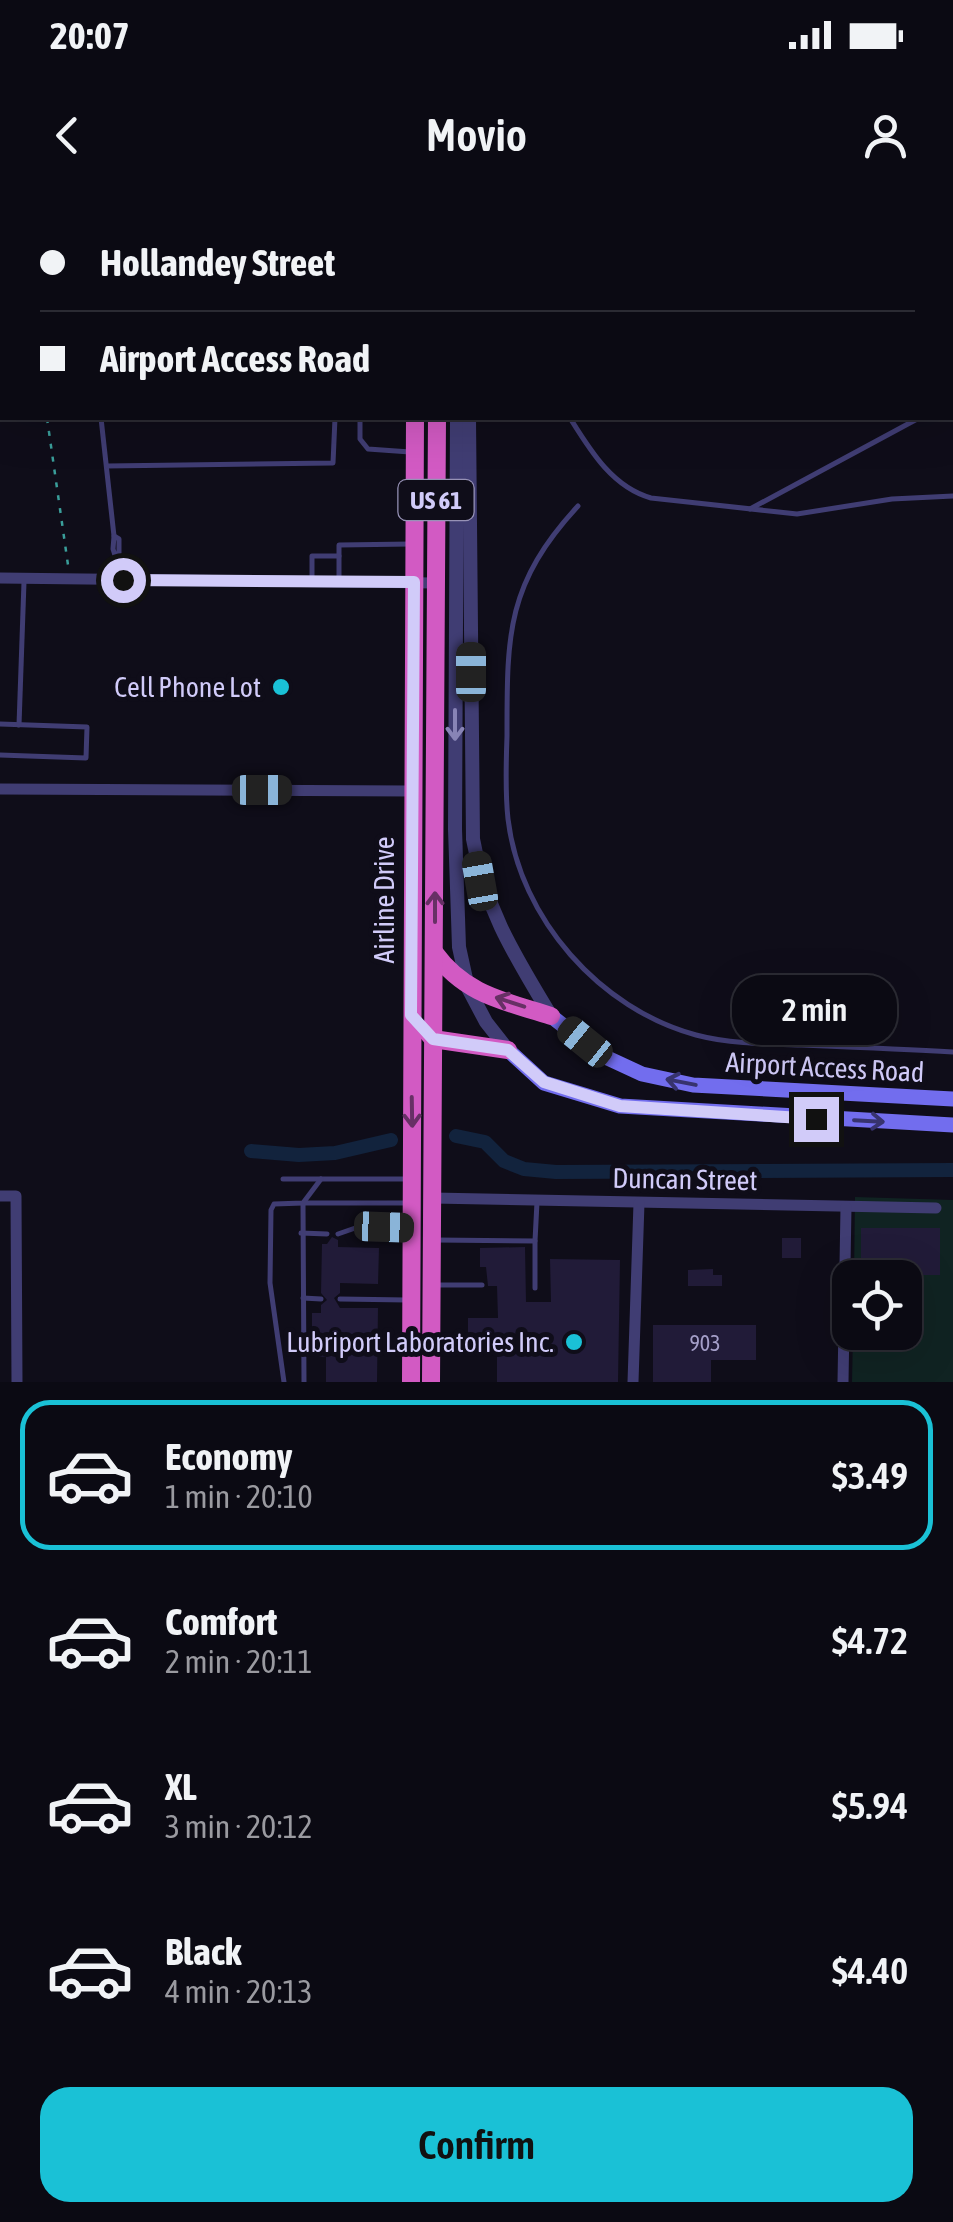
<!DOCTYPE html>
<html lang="en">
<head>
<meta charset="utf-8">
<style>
  :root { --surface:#0b0a13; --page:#14131c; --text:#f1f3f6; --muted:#9a9aa0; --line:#2b2b33; --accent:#1ac1d6 }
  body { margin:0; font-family:"Asap Condensed",sans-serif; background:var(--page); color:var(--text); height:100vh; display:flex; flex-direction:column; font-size:38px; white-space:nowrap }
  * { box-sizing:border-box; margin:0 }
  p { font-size:32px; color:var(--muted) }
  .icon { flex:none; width:55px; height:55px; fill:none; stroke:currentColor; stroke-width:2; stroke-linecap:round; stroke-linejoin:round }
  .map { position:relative; height:1182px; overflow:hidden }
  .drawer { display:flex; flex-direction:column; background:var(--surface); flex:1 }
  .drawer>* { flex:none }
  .hud { position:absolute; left:0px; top:0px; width:955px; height:220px; box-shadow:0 10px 40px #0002,0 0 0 2px var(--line); display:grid; align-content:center; height:220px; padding:0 40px; background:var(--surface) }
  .buttons { position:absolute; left:832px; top:1060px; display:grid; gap:20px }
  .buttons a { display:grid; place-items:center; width:90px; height:90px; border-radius:20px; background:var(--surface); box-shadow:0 10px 40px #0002,0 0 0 2px var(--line); font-size:50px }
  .end { position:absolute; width:45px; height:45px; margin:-22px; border:12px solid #d1cbf9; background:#111; box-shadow:0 0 0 5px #111 }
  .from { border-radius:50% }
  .bubble { position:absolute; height:70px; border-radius:30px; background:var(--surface); box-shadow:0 10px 40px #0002,0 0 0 2px var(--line); font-size:32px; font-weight:600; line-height:70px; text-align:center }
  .car { position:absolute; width:30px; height:60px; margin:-30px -15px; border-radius:12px; box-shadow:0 0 8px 2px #0007; background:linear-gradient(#222 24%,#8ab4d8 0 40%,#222 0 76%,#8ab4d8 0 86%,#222 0) }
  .hud b { display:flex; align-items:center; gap:35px; height:95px; font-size:38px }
  .hud b+b { border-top:2px solid var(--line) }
  .hud i { width:25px; height:25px; background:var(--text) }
  ul { padding:18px 0 0; list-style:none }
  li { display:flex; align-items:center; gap:30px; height:150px; margin:0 20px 15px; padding:0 20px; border:5px solid transparent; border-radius:30px }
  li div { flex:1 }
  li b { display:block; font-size:38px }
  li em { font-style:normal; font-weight:600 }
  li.on { border-color:var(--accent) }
  li>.icon { width:90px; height:90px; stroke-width:1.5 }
  .primary-button { display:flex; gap:20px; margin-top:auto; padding:20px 40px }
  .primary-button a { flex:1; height:115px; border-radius:30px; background:var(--accent); color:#111; font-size:40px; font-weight:600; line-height:115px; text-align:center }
  .status { display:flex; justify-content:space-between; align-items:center; height:70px; padding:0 50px; background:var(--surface); direction:ltr }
  .status svg { height:28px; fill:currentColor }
  header { display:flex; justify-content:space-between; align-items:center; height:130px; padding:0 40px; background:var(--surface); font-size:45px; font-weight:600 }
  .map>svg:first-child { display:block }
</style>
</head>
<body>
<div class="status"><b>20:07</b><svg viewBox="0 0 49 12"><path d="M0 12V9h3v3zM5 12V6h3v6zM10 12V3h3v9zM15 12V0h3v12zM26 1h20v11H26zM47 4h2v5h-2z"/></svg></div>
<header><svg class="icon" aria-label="back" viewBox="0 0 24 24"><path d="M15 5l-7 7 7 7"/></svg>Movio<svg class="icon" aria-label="person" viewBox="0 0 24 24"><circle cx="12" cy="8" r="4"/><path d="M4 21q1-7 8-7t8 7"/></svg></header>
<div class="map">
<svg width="953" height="1182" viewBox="0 0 953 1182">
  <rect width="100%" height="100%" fill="#0f0d19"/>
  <polygon fill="#102322" points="855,997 953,1000 953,1182 852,1182 853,1133 905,1132 905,1078 854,1077"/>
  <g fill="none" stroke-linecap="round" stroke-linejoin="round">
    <g stroke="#12233d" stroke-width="14">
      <polyline points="456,936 485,942 504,961 524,969 556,972 953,970"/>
      <polyline points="251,951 299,955 335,953 391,940"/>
    </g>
  </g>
  <g fill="#211b38">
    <rect x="861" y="1028" width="79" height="47"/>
    <polygon points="332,1037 338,1040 338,1047 379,1048 378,1084 340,1083 340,1093 334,1098 340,1108 378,1108 377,1182 326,1182 326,1157 312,1156 312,1113 321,1113 321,1105 327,1100 321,1093 322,1044 327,1044"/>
    <rect x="782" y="1038" width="19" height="20"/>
    <polygon points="525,1047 526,1102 551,1102 550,1059 620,1060 618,1182 497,1182 497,1154 468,1154 468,1118 498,1118 497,1086 488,1086 486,1067 480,1067 480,1048"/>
    <polygon points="713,1069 713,1075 722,1075 722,1086 688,1086 688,1070"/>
    <polygon points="653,1125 756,1125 756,1160 711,1160 711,1182 653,1182"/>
  </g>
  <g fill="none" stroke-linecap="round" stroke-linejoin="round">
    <g stroke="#3a9e9a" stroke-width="2.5" stroke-dasharray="5 8" stroke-linecap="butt">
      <polyline points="0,65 2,66"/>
      <polyline points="0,211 2,211"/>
      <polyline points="47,218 68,365"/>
    </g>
    <g stroke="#403d73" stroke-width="5">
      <polyline points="66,0 66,2"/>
      <polyline points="241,0 241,2"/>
      <polyline points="372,0 373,2"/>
      <polyline points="682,0 683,2"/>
      <polyline points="334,2 337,0"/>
      <polyline points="580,2 581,0"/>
      <polyline points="819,2 829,0"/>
      <polyline points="952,159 953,161"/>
      <polyline points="952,201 953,201"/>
      <polyline points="101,218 114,336"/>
      <polyline points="360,218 360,239 368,249 410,252"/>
      <path d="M570,218c20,32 42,69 81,80l146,16 95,-15 61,-3"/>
      <polyline points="107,266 333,263 335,218"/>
      <path d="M578,306c-72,78 -71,129 -71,230 -1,27 -2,56 1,83 12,100 92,190 188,216 34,9 71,9 106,10 50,2 101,4 151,7"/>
      <polyline points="750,309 919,218"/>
      <polyline points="119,359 119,339 114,336 113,349 122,377"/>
      <polyline points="312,381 312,356 339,356"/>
      <polyline points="339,381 339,345 411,344"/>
      <polyline points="0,524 87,527 86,558 0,555"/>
      <polyline points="19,525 24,382"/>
      <polyline points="283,979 410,979"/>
      <polyline points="301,1033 327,1034"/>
      <polyline points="338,1034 361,1026 409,1028"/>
      <polyline points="436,1040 535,1041 537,1002"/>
      <polyline points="435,1085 482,1085"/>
      <polyline points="535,1088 535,1041"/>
      <polyline points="303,1098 321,1099"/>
      <polyline points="340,1099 407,1100"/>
      <polyline points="284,1182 270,1083 271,1010 274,1004 303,1003 321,979"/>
      <polyline points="304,1182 303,1003 410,1003"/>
    </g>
    <g stroke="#403d73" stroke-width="11">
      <polyline points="0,378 436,383"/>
      <polyline points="0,589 411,591"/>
      <polyline points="0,996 16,996 17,1182"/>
      <polyline points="433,998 936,1008"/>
      <polyline points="633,1182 639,1003"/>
      <polyline points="843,1182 846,1007"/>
    </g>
    <g stroke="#403d73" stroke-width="14">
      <polyline points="458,2 458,0"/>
      <polyline points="470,2 470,0"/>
      <polyline points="457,218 455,629 459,747 468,788 486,822 508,850"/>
      <path d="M469,218l4,421c12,70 42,117 78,177"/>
    </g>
    <g stroke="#726dee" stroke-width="15">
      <polyline points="551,816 601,855 642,874 693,885 953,899"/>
      <polyline points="508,850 544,883 620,906 953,925"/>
    </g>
    <g stroke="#d25ac3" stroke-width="18">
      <polyline points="416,2 416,0"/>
      <polyline points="437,2 437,0"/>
      <path d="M434,752c31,43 70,49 117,64"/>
      <polyline points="427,832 433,839 508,850"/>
      <polyline points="411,1182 415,218"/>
      <polyline points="431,1182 437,218"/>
    </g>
  </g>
  <defs><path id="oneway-shaft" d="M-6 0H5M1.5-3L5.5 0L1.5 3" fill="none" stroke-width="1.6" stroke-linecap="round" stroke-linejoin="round" transform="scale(2.5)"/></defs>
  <use stroke="#8884b6" href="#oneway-shaft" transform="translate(455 525) rotate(90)"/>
  <g stroke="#673065">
    <use href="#oneway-shaft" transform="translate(435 707) rotate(-90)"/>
    <use href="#oneway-shaft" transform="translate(510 802) rotate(-162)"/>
    <use href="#oneway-shaft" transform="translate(412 912) rotate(89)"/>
  </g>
  <g stroke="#37336e">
    <use href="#oneway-shaft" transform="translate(681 882) rotate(-169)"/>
    <use href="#oneway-shaft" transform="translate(869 921) rotate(3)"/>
  </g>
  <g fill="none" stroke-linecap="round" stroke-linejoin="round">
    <polyline stroke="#d1cbf9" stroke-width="12" points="123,380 414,382 411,815 433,839 508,850 544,882 620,906 816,919"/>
  </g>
  <g fill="#1ac1d6" stroke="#0f0d19" stroke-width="4">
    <circle cx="281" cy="487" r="10"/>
    <circle cx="574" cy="1142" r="10"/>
  </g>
  <g text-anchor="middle" stroke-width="10" stroke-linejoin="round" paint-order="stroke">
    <g font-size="22" fill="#a59fc9">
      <text x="705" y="1151">903</text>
    </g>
    <rect fill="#0f0d19" stroke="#9792b6" stroke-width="2.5" x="398.5" y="280" width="75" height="40" rx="8"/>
    <g font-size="25" font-weight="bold" fill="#d1cbf9">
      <text x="436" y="309">US 61</text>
    </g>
    <g font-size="28" fill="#d1cbf9" stroke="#0f0d19" text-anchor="end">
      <text x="261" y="497">Cell Phone Lot</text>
      <text x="554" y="1152">Lubriport Laboratories Inc.</text>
    </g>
    <g font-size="28" fill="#d1cbf9" stroke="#0f0d19">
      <text transform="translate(384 700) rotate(-90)" y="10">Airline Drive</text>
      <text transform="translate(825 867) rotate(3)" y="10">Airport Access Road</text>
      <text transform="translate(685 979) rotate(1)" y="10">Duncan Street</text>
    </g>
  </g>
</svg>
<div class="buttons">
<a><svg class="icon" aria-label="locate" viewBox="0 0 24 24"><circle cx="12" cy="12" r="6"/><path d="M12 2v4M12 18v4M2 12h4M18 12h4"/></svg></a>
</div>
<i class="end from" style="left:123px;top:380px"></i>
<i class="end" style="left:816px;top:919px"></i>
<div class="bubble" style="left:732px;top:775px;width:165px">2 min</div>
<i class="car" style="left:471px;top:472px;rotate:0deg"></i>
<i class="car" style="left:262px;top:590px;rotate:90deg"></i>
<i class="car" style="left:480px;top:681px;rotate:350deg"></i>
<i class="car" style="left:585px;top:842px;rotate:309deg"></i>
<i class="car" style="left:384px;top:1027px;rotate:92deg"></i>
<div class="hud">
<b><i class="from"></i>Hollandey Street</b>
<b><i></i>Airport Access Road</b>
</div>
</div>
<section class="drawer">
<ul>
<li class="on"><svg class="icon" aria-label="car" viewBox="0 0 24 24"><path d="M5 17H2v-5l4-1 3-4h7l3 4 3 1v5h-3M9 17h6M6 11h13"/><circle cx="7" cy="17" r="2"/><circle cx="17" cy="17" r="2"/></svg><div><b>Economy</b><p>1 min · 20:10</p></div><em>$3.49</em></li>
<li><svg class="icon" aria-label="car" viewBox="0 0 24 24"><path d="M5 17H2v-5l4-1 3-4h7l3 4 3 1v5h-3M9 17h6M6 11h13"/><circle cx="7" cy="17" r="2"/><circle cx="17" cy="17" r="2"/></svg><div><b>Comfort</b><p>2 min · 20:11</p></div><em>$4.72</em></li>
<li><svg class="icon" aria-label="car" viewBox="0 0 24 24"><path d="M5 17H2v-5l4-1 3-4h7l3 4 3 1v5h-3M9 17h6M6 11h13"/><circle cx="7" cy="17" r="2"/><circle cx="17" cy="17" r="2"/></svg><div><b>XL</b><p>3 min · 20:12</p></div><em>$5.94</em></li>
<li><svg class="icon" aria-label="car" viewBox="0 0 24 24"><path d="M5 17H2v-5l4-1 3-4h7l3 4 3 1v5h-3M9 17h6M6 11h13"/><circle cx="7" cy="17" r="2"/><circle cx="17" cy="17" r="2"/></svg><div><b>Black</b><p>4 min · 20:13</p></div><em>$4.40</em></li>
</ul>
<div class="primary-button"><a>Confirm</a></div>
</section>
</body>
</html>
